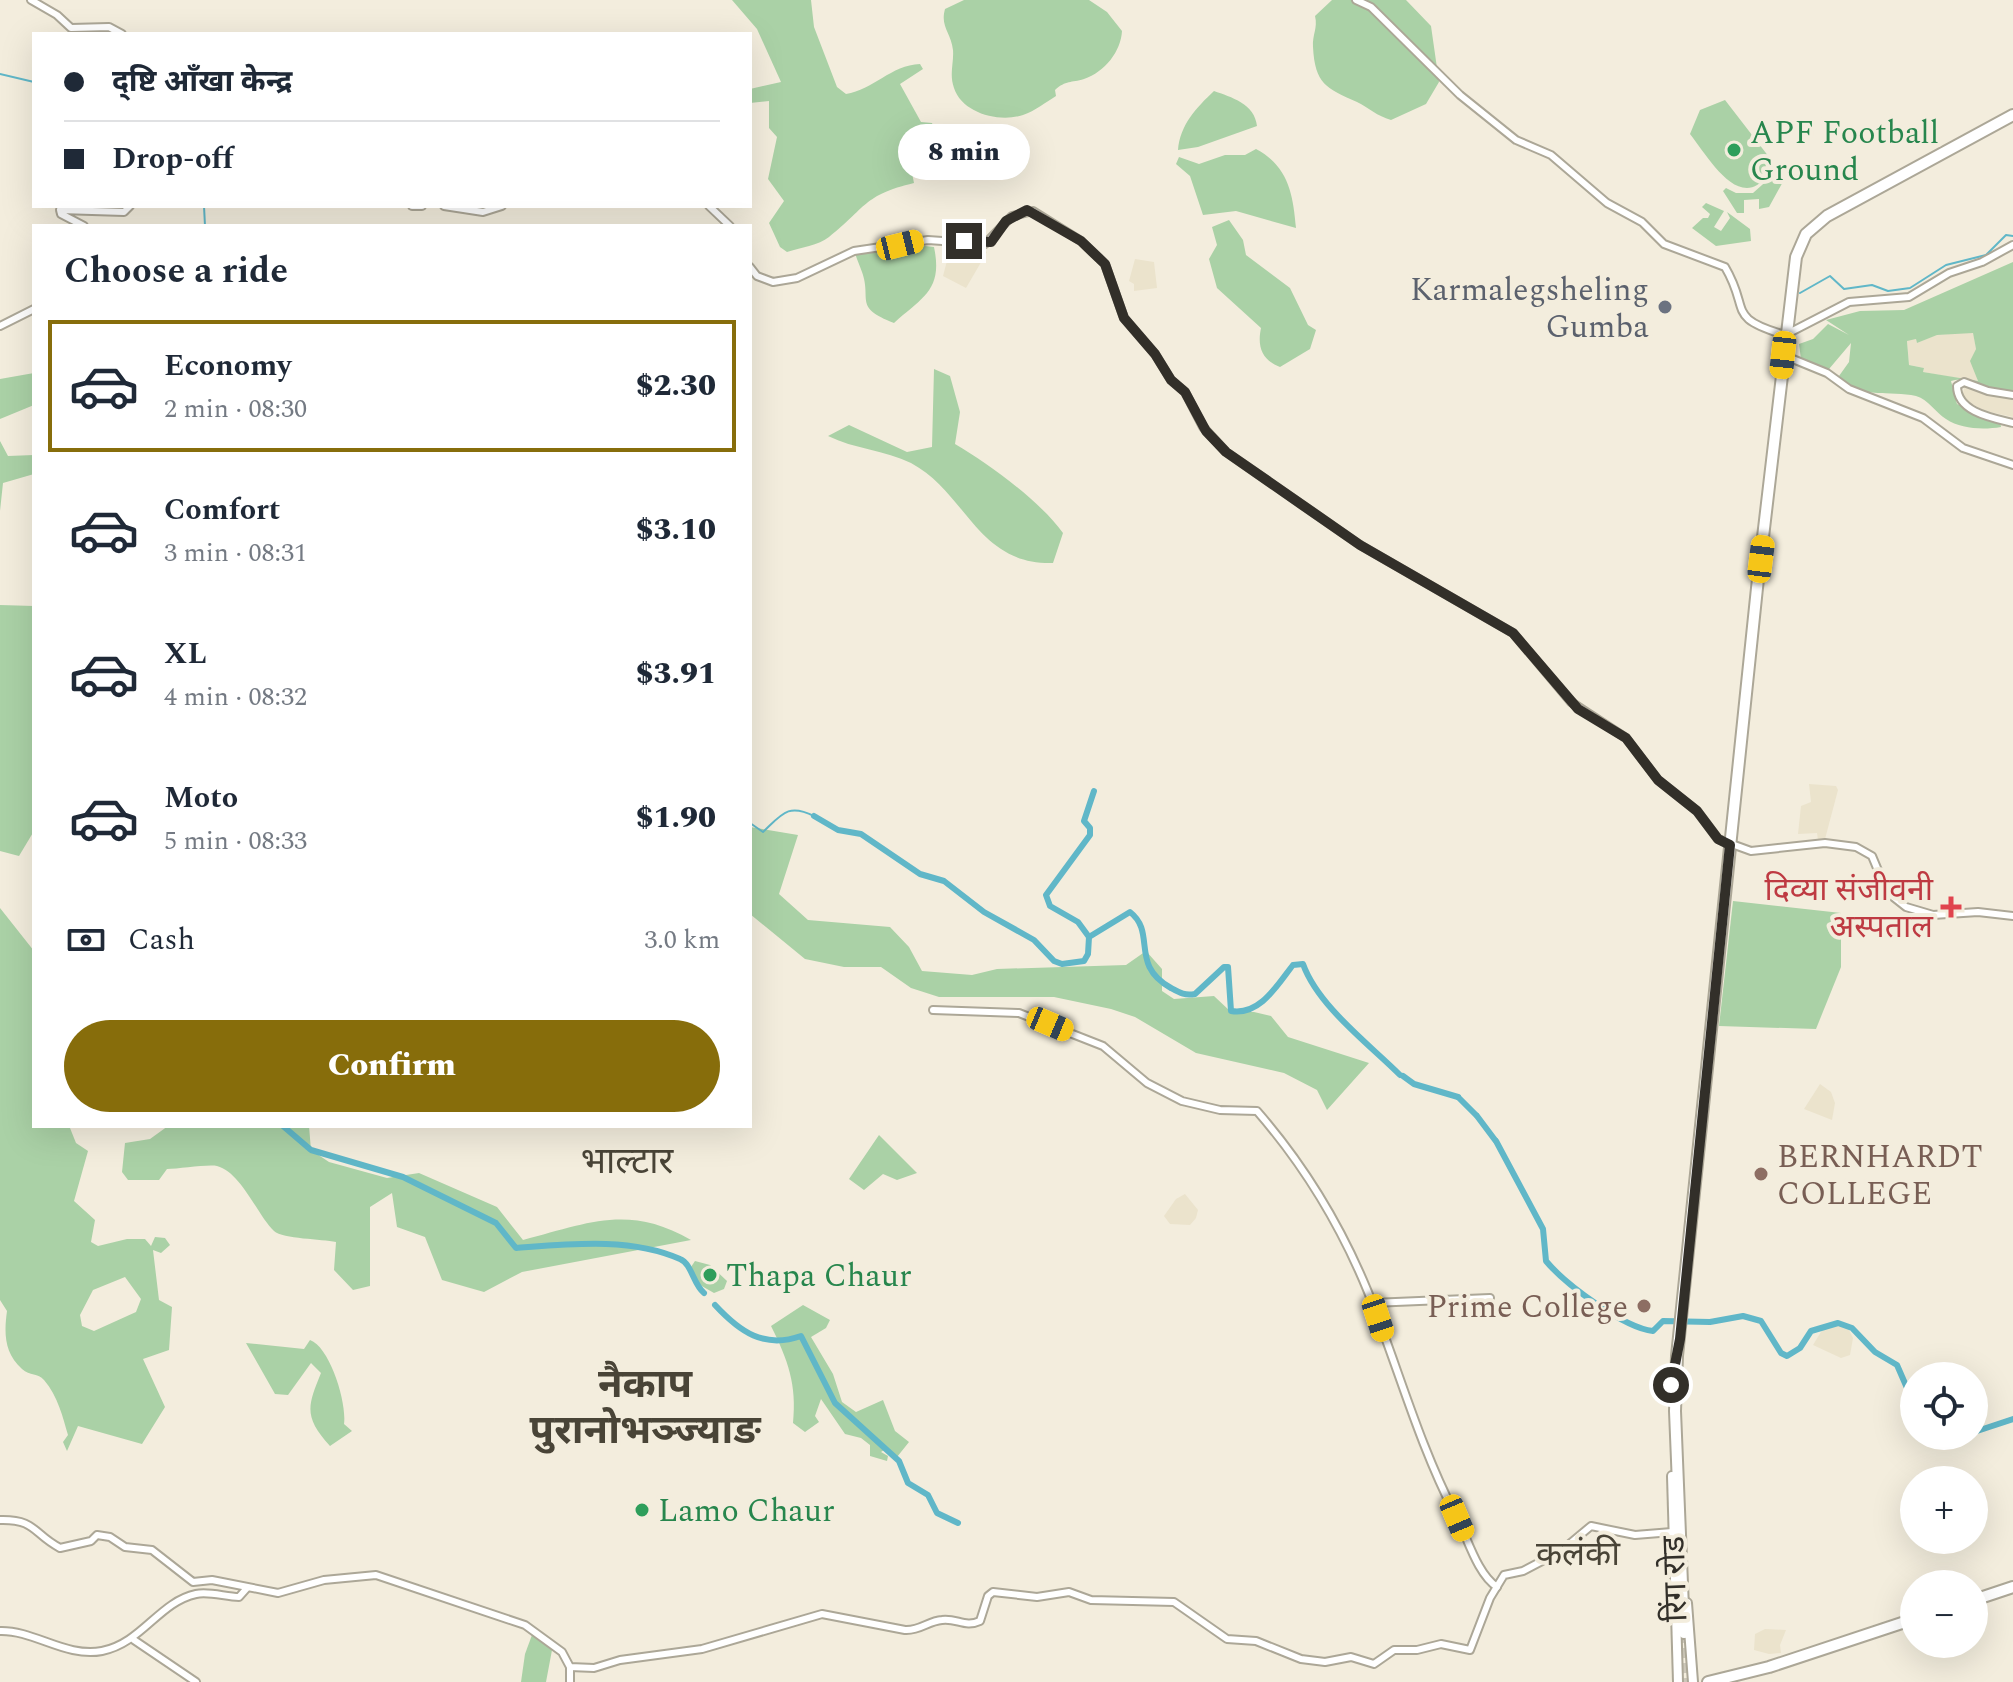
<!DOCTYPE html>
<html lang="en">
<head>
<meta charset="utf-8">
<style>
  :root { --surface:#fff; --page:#f2f2f3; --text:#1f2937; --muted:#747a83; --line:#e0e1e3; --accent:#876d0b }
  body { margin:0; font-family:Spectral,"Noto Sans Devanagari",serif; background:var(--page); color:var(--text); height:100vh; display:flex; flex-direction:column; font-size:30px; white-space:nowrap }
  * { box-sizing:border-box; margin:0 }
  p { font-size:26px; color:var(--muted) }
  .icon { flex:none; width:44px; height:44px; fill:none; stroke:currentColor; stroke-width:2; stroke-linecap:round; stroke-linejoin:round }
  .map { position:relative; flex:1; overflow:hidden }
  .drawer { position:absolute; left:32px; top:224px; width:720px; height:904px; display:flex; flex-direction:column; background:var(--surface); border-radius:0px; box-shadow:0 8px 32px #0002 }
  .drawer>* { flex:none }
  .guide { position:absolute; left:32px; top:32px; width:720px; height:176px; border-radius:0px; box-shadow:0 8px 32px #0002; display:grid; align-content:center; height:176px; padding:0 32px; background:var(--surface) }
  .tools { position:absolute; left:1900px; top:1362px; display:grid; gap:16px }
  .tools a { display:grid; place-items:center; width:88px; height:88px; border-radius:50%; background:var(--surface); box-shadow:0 8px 32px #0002; font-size:40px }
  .end { position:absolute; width:36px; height:36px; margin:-18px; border:10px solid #322f29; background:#fff; box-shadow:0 0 0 4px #fff }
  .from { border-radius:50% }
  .bubble { position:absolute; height:56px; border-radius:28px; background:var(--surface); box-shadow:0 8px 32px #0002; font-size:26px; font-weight:800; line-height:56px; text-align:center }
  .car { position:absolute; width:24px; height:48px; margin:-24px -12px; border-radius:10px; box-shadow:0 0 6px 2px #0007; background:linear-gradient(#f5c518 24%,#345 0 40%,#f5c518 0 76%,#345 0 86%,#f5c518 0) }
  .guide b { display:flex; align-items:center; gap:28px; height:76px; font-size:30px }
  .guide b+b { border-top:2px solid var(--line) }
  .guide i { width:20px; height:20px; background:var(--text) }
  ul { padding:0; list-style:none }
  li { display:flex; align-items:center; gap:24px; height:132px; margin:0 16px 12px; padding:0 16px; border:4px solid transparent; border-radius:0px }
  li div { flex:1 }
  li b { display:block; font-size:30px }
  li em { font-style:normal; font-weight:800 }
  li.current { border-color:var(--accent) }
  li>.icon { width:72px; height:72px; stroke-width:1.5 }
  h2 { padding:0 32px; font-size:36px; line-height:96px }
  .pay { display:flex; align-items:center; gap:20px; height:88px; padding:0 32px; font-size:30px }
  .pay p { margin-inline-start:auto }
  .button { display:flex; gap:16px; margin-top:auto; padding:16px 32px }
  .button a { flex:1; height:92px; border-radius:48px; background:var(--accent); color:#fff; font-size:32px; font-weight:800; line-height:92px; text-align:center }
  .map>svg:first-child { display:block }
</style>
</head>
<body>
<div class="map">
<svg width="2013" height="1682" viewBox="0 0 2013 1682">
  <rect width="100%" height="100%" fill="#f3eddd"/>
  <g fill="#ebe3cc">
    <polygon points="980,248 987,252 966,288 943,276 948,257 969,259"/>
    <polygon points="1135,259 1154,262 1157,288 1134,291 1134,284 1129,281"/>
    <polygon points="1973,332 1976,349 1972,358 1978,382 1923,372 1924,368 1909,365 1907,340 1916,339 1917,343 1936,335"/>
    <polygon points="1965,386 2013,397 2013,417 1985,411 1961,398"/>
    <polygon points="1809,784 1836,786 1838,790 1825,839 1818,840 1817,833 1798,834 1801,806 1811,802"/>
    <polygon points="1820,1084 1831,1092 1835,1103 1832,1120 1804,1109"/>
    <polygon points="1185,1194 1198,1210 1196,1218 1190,1225 1170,1224 1164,1216 1176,1199"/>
    <polygon points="1834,1324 1847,1326 1853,1338 1850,1355 1841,1358 1813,1345 1824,1327"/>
    <polygon points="1765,1629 1786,1630 1780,1645 1781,1653 1769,1654 1754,1650 1755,1634"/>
  </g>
  <g fill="#aad1a6" fill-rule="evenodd">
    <path d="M732,0h79l3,27 23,60 9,7c27,-4 45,-29 74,-30l3,5 -23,15 21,38 11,1 7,21 16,-8 11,5 1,10 -5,6 -24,11 -6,-7 -22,2 4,20c-51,12 -48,25 -85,54 -10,8 -29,11 -42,15l-7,-5 -11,-24 15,-22 -16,-22 9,-42 -8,-9v-27l-19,2v-14l31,-7 -24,-53z"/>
    <path d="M964,0h125l18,12 15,19c-1,20 -17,41 -38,48 -13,4 -18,1 -29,11l1,6c-10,6 -21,15 -33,19 -24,8 -61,-2 -69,-27 -5,-14 0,-25 -1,-38 -2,-18 -13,-23 -8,-41z"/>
    <path d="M1332,0h74l25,26 8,56 -13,22 -35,16c-14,-4 -22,-12 -34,-18 -31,-14 -42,-18 -44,-55 -1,-12 5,-19 2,-31z"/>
    <path d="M1214,91c17,6 41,13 43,35l-59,21 -20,3c2,-25 18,-42 36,-59z"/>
    <path d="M1725,100l44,57 -1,17c-28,41 -61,-19 -78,-40l10,-24z"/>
    <path d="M1256,149c32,17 37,44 40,79l-60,-17 -33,4 -13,-39 -14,-12 3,-7 20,7 26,-9h20z"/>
    <polygon points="1783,175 1785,178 1769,207 1759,209 1759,199 1744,200 1744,213 1737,213 1723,191 1726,188 1736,193 1753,193 1771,177"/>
    <polygon points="1706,203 1724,211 1714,227 1721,231 1730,218 1727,212 1750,229 1751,241 1716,246 1692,228 1703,218 1708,218 1710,214 1702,207"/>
    <path d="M1229,220l14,20 3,15 44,33 18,37 8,5 -6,19 -30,18c-18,-7 -23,-20 -19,-39l-44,-40 -8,-29 8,-14 -5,-18z"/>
    <path d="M908,244l26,3c9,43 -11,50 -40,76 -41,-16 -22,-23 -32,-51 -2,-6 -5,-12 -7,-19z"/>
    <path d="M2013,262v130c-20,0 -44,-17 -62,-11l6,23 43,17 1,6c-18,3 -40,2 -55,-8 -11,-7 -17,-19 -30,-23 -25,-6 -59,4 -77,-20l10,-14 2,-19 -22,26 -28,-10 -2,-15 14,-5 15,-15 21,11 -23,-15 34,-9 44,-1zM1973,333l3,16 -6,12 8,20 -55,-9 1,-4 -15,-3 -2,-24 9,-2 1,4 20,-8z"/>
    <path d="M934,369l16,7 10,36 -5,32c34,20 86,58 108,89l-10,30c-76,2 -86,-70 -142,-100 -26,-13 -57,-14 -83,-27l21,-11 58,27 25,-5z"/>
    <polygon points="34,373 34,405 0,419 0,379"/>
    <polygon points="0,441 8,456 34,455 34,474 3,483 0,511"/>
    <polygon points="0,605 34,606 34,831 19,856 0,851"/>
    <polygon points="750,827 798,835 779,894 808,920 890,927 909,947 922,971 972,975 997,969 1126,965 1146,951 1162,969 1162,991 1174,999 1214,996 1231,1012 1254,1012 1271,1016 1288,1037 1369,1063 1327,1110 1317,1090 1284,1073 1196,1053 1135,1017 1111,1009 1054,997 939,997 911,988 881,967 844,967 805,959 750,914"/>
    <polygon points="1733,901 1841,913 1841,967 1816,1029 1719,1026"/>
    <path d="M0,908l34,43v175l36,2 6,15 12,8 -14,50 21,19 -4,22 7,4 29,-7h18l6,7 4,-9 10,1 5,7 -9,8 -8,-3 6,50 13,7 -3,43 -26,9 22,48 -23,37 -64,-18 -11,25 -4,-9 5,-7c-5,-17 -10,-39 -24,-55 -6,-7 -14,-4 -22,-11 -18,-16 -18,-36 -15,-58l-7,-11zM125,1277l16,22 -5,13 -42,19 -12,-5 -2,-11 13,-25z"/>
    <path d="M168,1126h141l2,24 18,12 58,16 32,-5 78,34 26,33c65,-17 106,-36 168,0l-169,32 -38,20 -42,-12 -17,-43 -28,-10 -5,-34 -22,14v79l-17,4 -19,-20 2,-28c-14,-3 -53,-3 -62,-11 -16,-15 -33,-59 -57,-65 -9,-2 -38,3 -50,3l-8,11h-31l-6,-8 3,-29 25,-4z"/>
    <polygon points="879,1135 917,1173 897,1180 883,1174 864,1190 849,1179"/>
    <polygon points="695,1261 710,1265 727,1281 724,1289 714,1293 700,1285 691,1267"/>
    <path d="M803,1305l27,15 -4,8 -15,9 22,37 9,28 14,10 27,-12 12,31 14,11 -12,15 -10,-9 -6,4 7,4 -1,5 -17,-5v-11l-9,-7 -16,-4 -24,-35 -6,17 4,6 -14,10 -12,-9c4,-38 -5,-63 -22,-97z"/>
    <path d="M310,1340c20,7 37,63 34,84l8,7 -22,15c-26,-29 -23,-39 -9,-73l-10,-10 -23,32 -13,-1 -29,-51 58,6z"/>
    <polygon points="532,1635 552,1650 546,1682 521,1682 525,1654"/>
  </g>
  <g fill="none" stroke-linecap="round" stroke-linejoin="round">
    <g stroke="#60b7c8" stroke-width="2">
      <polyline points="0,74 34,82"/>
      <polyline points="204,206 205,226"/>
      <polyline points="1800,293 1830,276 1844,289 1872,285 1888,291 1910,288 1946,265 1986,255 2006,235 2013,236"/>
      <path d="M750,823l13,9c19,-18 25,-29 51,-16"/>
    </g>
    <g stroke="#60b7c8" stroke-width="6">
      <path d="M1094,791l-10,30 6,7v7l-44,60 4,11 28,16 11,15 41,-25c27,21 -1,53 41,76 9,5 14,8 24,6l29,-27h4l3,44c29,5 47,-27 62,-46l10,-1c15,42 66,80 97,111"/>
      <polyline points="814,816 838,830 861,834 920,874 944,881 984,912 1034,940 1054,961 1062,964 1084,961 1088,954 1089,937"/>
      <polyline points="1403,1076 1414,1084 1458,1097"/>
      <polyline points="1459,1098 1476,1115"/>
      <polyline points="1477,1116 1495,1140"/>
      <path d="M283,1126l28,24 92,27 93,46 20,25c53,-4 115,-11 164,11 12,5 13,25 24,34"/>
      <path d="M1496,1141l47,88 3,32c19,23 78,67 107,70l10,-10 47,1 33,-6 18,5 20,32 6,3 13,-8 11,-17 27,-8 14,5 23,24 22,13 17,39"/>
      <path d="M715,1305c25,27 49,44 86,31l34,67 64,58 9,22 20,12 9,18 21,10"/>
      <polyline points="1974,1432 2013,1419"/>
    </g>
    <polyline stroke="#ccc7b9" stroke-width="10" stroke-dasharray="10 5" stroke-linecap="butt" points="1684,1633 1688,1682"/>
    <g stroke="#aca797" stroke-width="10">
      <g id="secondary">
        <polyline points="31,0 57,15 71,28 109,27 122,34"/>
        <path d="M1356,0l15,7 89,88 56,45 35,15 56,48 35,19 22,22 61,23c26,44 0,50 60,68l64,-33 60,-5 40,-24 33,-11 31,-17"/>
        <polyline points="412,206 422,206"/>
        <polyline points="444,206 483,212 502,206"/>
        <polyline points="709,206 730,226"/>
        <polyline points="84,226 61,214 60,210 124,212 130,206"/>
        <polyline points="750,267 757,276 773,282 797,278 854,251 928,240 985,244 1012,216 1033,211 1081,241 1105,264 1124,318 1155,354 1171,380 1185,392 1203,427 1226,452 1360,545 1513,633 1571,702 1626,738 1658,780 1697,811 1718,839 1751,851 1825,843 1856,847 1872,856 1887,892 1906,907 1933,915 1978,912 2013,916"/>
        <polyline points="0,326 34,309"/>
        <polyline points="1783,355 1827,373 1849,389 1923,418 1963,448 2013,465"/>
        <path d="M2013,395l-25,-4 -24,-9 -7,4c0,26 35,32 56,37"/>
        <path d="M933,1010l86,3 84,33 44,37 35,18 38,9 37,1c47,54 84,115 111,181 30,75 50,150 87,222 12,21 21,59 42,73"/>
        <polyline points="1372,1303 1490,1298"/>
        <path d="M0,1520c36,-1 33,14 60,28l31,-7 6,-6 13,2 15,10 27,3 41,32 19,-2 66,13 46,-13 52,-5 149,50 37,27 8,15 24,1 26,-8 82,-11 120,-35 83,16c15,1 23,-9 37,-10 15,-2 23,8 38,1l8,-25 5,-4 44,5 32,-5 22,8 83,2 53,37 29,2 45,18 24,3 26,-5 23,7 20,-14h23l24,-6 29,6 20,-52 14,-23 19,-4 38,-20 30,-25 44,9 37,-3"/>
        <path d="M0,1631c34,-1 66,27 102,20 40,-8 57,-49 94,-57 13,-3 30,3 43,3l8,-9"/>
        <polyline points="134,1640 196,1682"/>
        <polyline points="570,1682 570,1667"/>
      </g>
    </g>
    <g stroke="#aca797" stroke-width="12">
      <g id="primary">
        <polyline points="1672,1476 1678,1682"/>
        <polyline points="1687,1603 1693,1682"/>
      </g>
    </g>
    <g stroke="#aca797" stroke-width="14">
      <g id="highway">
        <polyline points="1974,1600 2013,1587"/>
        <polyline points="1684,1633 1675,1411 1677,1356 1757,588 1796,257 1806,234 1827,216 2013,115"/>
        <polyline points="1708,1682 1769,1667 1914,1619"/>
      </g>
    </g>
    <use href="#secondary" stroke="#fff" stroke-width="6"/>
    <use href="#primary" stroke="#fff" stroke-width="8"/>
    <use href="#highway" stroke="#fff" stroke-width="10"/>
  </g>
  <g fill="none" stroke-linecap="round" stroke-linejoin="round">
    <polyline stroke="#322f29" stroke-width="10" points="964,241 991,242 1006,221 1027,210 1081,241 1105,264 1124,318 1155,354 1171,380 1185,392 1206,431 1226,452 1360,545 1513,633 1578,709 1626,738 1658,780 1697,811 1718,839 1730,845 1680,1339 1671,1385"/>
  </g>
  <g fill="#2e9e5b" stroke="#f3eddd" stroke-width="3">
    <circle cx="1734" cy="150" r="8"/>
    <circle cx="710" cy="1275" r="8"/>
    <circle cx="642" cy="1510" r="8"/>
  </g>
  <circle fill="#6b7280" stroke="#f3eddd" stroke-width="3" cx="1665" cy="307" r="8"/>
  <path fill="#e0444e" stroke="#f3eddd" stroke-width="3" d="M1947 895h8v8h8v8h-8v8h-8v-8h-8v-8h8z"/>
  <g fill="#8d6e63" stroke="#f3eddd" stroke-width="3">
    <circle cx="1761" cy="1174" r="8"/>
    <circle cx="1644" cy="1306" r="8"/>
  </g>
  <g text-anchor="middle" stroke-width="8" stroke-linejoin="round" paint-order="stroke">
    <g font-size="32" fill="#27864d" stroke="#f3eddd" text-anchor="start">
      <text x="1750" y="143">APF Football<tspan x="1750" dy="37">Ground</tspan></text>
      <text x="726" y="1286">Thapa Chaur</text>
      <text x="658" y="1521">Lamo Chaur</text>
    </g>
    <g font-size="32" fill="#5b616d" stroke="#f3eddd" text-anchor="end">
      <text x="1649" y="300">Karmalegsheling<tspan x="1649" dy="37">Gumba</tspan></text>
    </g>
    <g font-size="32" fill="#be3a42" stroke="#f3eddd" text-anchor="end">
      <text x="1933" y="900">दिव्या संजीवनी<tspan x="1933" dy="37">अस्पताल</tspan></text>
    </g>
    <g font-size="32" fill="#785e54" stroke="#f3eddd" text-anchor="start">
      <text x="1777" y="1167">BERNHARDT<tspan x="1777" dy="37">COLLEGE</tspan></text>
      <text x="1628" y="1317" text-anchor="end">Prime College</text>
    </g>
    <g font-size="32" fill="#322f29" stroke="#f3eddd">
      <text transform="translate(1674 1579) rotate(-92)" y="11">रिंग रोड</text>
    </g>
    <g font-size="34" fill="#494437" stroke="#f3eddd">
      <text x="1578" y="1565">कलंकी</text>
    </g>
    <g font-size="36" fill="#494437" stroke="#f3eddd">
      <text x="627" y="1173">भाल्टार</text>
    </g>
    <g font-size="40" font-weight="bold" fill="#494437" stroke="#f3eddd">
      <text x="645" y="1397">नैकाप<tspan x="645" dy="46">पुरानोभञ्ज्याङ</tspan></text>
    </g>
  </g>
</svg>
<div class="tools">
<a><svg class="icon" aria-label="locate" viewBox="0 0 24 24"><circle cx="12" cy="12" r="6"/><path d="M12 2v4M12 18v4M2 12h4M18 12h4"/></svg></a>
<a>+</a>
<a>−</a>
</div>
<i class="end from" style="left:1671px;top:1385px"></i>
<i class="end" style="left:964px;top:241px"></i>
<div class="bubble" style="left:898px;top:124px;width:132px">8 min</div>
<i class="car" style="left:900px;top:245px;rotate:76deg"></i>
<i class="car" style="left:1783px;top:355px;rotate:186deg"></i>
<i class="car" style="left:1761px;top:559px;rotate:7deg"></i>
<i class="car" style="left:1050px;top:1024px;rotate:113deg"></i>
<i class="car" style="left:1378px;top:1318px;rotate:162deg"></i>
<i class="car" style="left:1457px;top:1518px;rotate:157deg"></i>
<div class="guide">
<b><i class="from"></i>द्ष्टि आँखा केन्द्र</b>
<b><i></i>Drop-off</b>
</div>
<section class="drawer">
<h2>Choose a ride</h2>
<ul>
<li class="current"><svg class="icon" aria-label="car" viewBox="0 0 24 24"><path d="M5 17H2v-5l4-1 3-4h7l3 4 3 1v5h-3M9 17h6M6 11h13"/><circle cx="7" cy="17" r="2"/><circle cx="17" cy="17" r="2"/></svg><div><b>Economy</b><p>2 min · 08:30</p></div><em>$2.30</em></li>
<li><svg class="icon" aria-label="car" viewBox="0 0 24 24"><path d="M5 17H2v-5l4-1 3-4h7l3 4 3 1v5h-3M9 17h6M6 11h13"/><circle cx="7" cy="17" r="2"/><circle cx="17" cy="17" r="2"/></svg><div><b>Comfort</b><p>3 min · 08:31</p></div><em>$3.10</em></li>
<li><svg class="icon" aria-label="car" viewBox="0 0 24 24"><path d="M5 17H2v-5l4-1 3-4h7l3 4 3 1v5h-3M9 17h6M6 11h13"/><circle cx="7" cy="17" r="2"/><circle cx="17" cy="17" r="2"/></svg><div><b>XL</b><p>4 min · 08:32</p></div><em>$3.91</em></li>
<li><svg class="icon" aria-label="car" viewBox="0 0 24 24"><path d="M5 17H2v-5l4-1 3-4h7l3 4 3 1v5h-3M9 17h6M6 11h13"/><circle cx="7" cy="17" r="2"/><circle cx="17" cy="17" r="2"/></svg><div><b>Moto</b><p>5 min · 08:33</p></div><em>$1.90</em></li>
</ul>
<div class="pay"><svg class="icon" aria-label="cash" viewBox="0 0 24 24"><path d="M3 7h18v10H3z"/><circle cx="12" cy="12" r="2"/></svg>Cash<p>3.0 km</p></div>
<div class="button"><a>Confirm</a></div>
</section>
</div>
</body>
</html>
